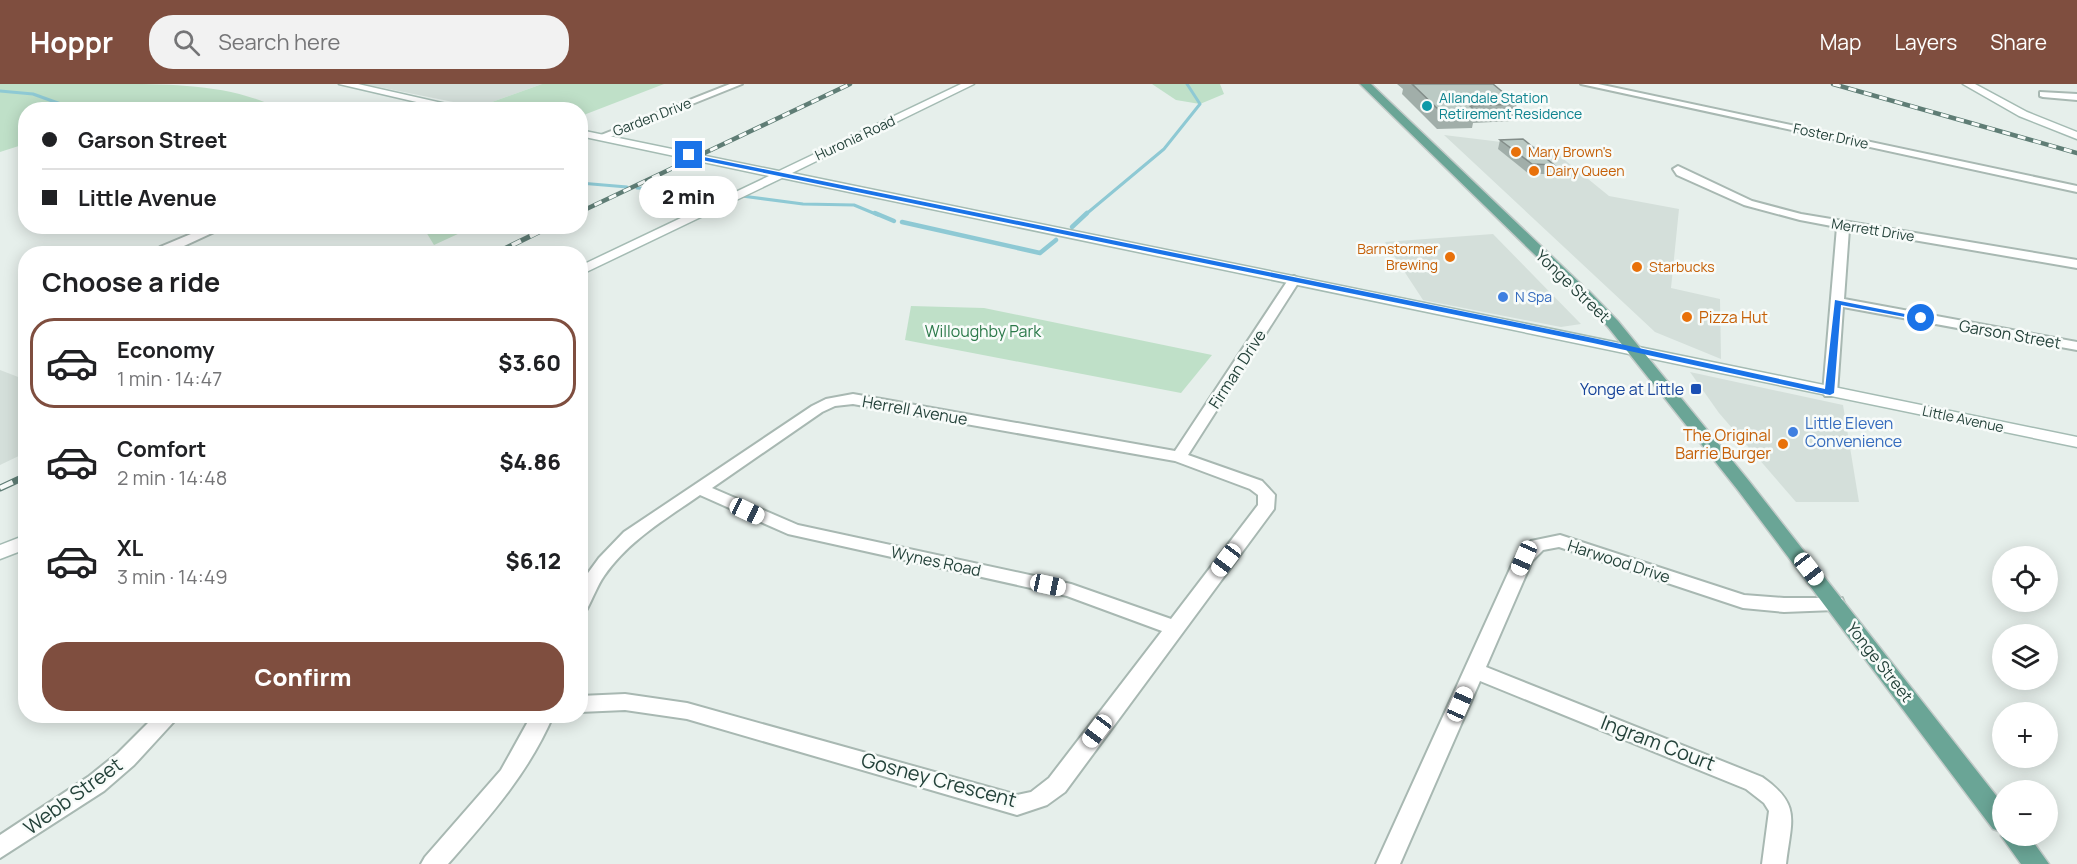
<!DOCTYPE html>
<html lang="en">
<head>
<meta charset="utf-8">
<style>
  :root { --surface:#fff; --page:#f2f2f2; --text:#202124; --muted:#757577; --line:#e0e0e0; --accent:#7f4e3f }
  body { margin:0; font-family:Manrope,sans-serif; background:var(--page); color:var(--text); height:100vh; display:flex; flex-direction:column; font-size:22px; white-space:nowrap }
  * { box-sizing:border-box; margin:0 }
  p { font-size:20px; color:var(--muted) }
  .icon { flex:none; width:33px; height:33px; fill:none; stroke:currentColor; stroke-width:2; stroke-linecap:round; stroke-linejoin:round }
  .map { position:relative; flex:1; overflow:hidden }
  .panel { position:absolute; left:18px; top:162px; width:570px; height:477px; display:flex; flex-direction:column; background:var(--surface); border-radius:24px; box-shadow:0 3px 15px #0003 }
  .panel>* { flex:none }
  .hud { position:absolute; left:18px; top:18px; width:570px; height:132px; border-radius:24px; box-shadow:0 3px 15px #0003; display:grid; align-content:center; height:132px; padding:0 24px; background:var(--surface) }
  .tools { position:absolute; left:1992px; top:462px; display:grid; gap:12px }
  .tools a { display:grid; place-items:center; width:66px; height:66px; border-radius:50%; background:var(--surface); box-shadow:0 3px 15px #0003; font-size:30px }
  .end { position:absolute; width:27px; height:27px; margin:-14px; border:8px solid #1a73e8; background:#fff; box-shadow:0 0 0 3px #fff }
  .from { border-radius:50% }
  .bubble { position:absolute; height:42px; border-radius:21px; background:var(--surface); box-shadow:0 3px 15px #0003; font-size:20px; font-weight:800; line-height:42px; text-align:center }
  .car { position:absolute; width:18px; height:36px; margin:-18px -9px; border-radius:8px; box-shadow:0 0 4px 2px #0007; background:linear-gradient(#fff 24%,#345 0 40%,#fff 0 76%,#345 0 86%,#fff 0) }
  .hud b { display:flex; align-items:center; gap:21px; height:57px; font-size:22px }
  .hud b+b { border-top:2px solid var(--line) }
  .hud i { width:15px; height:15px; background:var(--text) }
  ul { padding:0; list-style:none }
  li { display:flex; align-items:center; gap:18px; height:90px; margin:0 12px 9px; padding:0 12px; border:3px solid transparent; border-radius:24px }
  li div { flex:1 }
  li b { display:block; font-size:22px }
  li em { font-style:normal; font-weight:800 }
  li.selected { border-color:var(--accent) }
  li>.icon { width:54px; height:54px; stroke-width:1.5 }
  h2 { padding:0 24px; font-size:27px; line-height:72px }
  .action { display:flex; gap:12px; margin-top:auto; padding:12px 24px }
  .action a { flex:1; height:69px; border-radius:24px; background:var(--accent); color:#fff; font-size:24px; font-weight:800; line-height:69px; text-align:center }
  header { display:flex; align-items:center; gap:36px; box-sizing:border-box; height:84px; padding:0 30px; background:var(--accent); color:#fff }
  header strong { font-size:28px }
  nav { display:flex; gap:33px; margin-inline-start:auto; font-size:21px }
  .search { width:420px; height:54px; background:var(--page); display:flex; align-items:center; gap:15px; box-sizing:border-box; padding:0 21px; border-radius:24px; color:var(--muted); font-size:22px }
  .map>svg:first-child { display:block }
</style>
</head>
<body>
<header>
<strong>Hoppr</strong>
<div class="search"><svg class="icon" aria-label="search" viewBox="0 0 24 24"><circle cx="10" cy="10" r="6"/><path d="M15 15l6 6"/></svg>Search here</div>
<nav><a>Map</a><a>Layers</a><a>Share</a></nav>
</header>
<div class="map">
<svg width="2077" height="780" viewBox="0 0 2077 780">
  <rect width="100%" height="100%" fill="#e6efeb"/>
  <g fill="#d4dfda">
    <polygon points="364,0 542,0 478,23"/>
    <polygon points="1444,51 1550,64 1609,112 1679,125 1671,204 1720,215 1721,275 1655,248"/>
    <polygon points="1493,150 1579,238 1581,240 1561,243 1423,216 1385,158"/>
    <polygon points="0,286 26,296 25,369 0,381"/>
    <polygon points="1690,288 1843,321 1859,418 1796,418 1719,329"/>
  </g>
  <g fill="#bfe0c8">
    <path d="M0,0c39,0 77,0 116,0 54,0 116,0 163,25l-253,1 -1,34 -25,8z"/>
    <polygon points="542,0 664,0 581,32 580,26 494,26 478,23"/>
    <polygon points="1152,0 1220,0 1224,10 1200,20 1176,16"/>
    <polygon points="423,143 473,143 434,161"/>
    <polygon points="911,222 984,224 1212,271 1181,309 905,256"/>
  </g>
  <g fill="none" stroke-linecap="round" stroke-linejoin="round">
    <g stroke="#8ec9d4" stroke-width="3">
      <polyline points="0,7 33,10 69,23 90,26"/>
      <polyline points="580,99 627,103"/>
      <polyline points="637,104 729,110"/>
      <polyline points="742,112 803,120 854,121 878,131"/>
      <polyline points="1085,131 1164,65 1200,20 1187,0"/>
    </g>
    <g stroke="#8ec9d4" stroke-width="4.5">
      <polyline points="875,129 894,137"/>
      <polyline points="902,138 1040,169 1056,156"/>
      <polyline points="1072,143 1087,129"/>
    </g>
    <g stroke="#a8b8b2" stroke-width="4">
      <g id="street">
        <polygon points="730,0 742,0 605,55 596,53"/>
        <polygon points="1581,0 1598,0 2077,102 2077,108"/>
        <polygon points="2040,8 2077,10 2077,16 2043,13 2040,12"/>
        <polygon points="1678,82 1752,117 1801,130 2077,176 2077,184 1849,145 1844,215 2077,258 2077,266 1843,223 1837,309 1835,312 1825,312 1823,309 1837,143 1800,136 1744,121 1677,91 1673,85"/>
        <polygon points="210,142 227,142 171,168 172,170 160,170 160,163"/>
        <path d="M1294,192l6,4 -112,175 74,26 13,14 -1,14 -209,283 -18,13 -30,10 -330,-96 -62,-9 -45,2v-16l45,-2 62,9 330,92 14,-3 18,-14 113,-147 -95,-35 -279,-62 -88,-39c-34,24 -71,45 -96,81 -7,10 -11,22 -17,33l-7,1v-26l19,-26 25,-26 188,-126 14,-7 27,-5 322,57 113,-171zM853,320l322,57 75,28 8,6v10l-87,114 -100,-35 -273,-59 -86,-37 110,-76 13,-6z"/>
        <path d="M1560,451l184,60 40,3h58l2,5 -2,5 -7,2 -51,2 -41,-4 -184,-61 -16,3 -11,11 -46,106 276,110c40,28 29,43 24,87h-24l7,-53 -5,-8 -18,-14 -266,-108 -80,183h-24l139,-306 16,-17z"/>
        <polygon points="155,632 179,632 134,681 104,707 0,774 0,751 88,693 118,669"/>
        <path d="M531,632h22c-25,58 -64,101 -105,148h-27l4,-7 76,-87z"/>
      </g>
    </g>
    <g stroke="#a4bbb3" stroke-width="3">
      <g id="secondary">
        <polygon points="339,0 358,0 473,26 451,26"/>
        <polygon points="961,0 974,0 792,89 2077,353 2077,363 782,94 580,191 580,182 769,92 580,52 580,46 779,87"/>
        <polygon points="1963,0 1975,0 2027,28 2077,48 2077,55 2019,32"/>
        <polygon points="26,451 26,465 0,475 0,461"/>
      </g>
    </g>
    <g stroke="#c2cac8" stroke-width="3">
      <g id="primary">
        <polygon points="1360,0 1371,0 1582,201 1583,206 1589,207 1618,237 1749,397 2002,719 2002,748 1993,745 1737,405 1608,243 1579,213 1578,208 1572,207"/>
        <polygon points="2002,749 2002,752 2029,752 2049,780 2021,780 2001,752"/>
      </g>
    </g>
    <use href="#street" fill="#fff" fill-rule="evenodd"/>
    <use href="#secondary" fill="#fff" fill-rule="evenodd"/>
    <use href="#primary" fill="#6aa596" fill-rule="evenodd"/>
    <g stroke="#5f7d75" stroke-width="4.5">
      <g id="rail-far2">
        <polyline points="1833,0 2077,69"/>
        <polyline points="580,128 850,0"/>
      </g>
    </g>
    <g stroke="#5f7d75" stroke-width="5">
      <polyline id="rail-far1" points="494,170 551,142"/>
    </g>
    <g stroke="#5f7d75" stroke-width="7">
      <polyline id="rail" points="0,404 26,392"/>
    </g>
    <use href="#rail-far2" stroke="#f7fbf9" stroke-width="3" stroke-dasharray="8" stroke-linecap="butt"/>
    <use href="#rail-far1" stroke="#f7fbf9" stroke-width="4" stroke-dasharray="10" stroke-linecap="butt"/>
    <use href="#rail" stroke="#f7fbf9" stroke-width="4.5" stroke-dasharray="14" stroke-linecap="butt"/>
  </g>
  <g fill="#a1aea9">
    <polygon points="1397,0 1493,0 1517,20 1513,37 1473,39 1472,44 1437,45 1402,10 1403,5"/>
    <polygon points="1500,56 1554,81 1551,90 1529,90 1498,65"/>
  </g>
  <g fill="#bbcac4" stroke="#838d89" stroke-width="1.5">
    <polygon points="1412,0 1493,0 1517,20 1470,22 1476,27 1441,28"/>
    <polygon points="1523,55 1554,81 1532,80 1500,56"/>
  </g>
  <polygon fill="#1a73e8" points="689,70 1593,254 1825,305 1835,216 1925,234 1921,236 1841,221 1834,309 1830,311 1593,259 687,73"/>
  <circle fill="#0f9aa8" stroke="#f7fbf9" stroke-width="2" cx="1427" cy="22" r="6"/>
  <g fill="#e8710a" stroke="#f7fbf9" stroke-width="2">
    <circle cx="1516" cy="68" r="6"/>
    <circle cx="1534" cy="87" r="6"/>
    <circle cx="1450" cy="173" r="6"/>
    <circle cx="1637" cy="183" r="6"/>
    <circle cx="1687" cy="233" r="6"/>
    <circle cx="1783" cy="360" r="6"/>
  </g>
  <g fill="#3f7fe0" stroke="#f7fbf9" stroke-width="2">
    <circle cx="1503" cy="213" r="6"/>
    <circle cx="1793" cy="348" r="6"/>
  </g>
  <rect fill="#1a4fb4" stroke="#f7fbf9" stroke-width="2" x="1690" y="299" width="12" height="12" rx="3"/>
  <g text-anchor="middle" stroke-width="5" stroke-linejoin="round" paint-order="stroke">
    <g font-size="14" fill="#0d838f" stroke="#f7fbf9" text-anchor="start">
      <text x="1439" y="19">Allandale Station<tspan x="1439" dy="16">Retirement Residence</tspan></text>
    </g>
    <g font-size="14" fill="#24423a" stroke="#f7fbf9">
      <text transform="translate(652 33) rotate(-21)" y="5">Garden Drive</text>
      <text transform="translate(1831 52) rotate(12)" y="5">Foster Drive</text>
      <text transform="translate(855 54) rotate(-25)" y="5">Huronia Road</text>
      <text transform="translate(1873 146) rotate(9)" y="5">Merrett Drive</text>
      <text transform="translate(1963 335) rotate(12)" y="5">Little Avenue</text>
    </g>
    <g font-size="14" fill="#c56008" stroke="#f7fbf9" text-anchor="start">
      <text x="1528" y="73">Mary Brown's</text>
      <text x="1546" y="92">Dairy Queen</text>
      <text x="1438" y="170" text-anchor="end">Barnstormer<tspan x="1438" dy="16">Brewing</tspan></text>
      <text x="1649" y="188">Starbucks</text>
    </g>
    <g font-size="14" fill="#366cbe" stroke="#f7fbf9" text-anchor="start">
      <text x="1515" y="218">N Spa</text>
    </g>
    <g font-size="16" fill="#24423a" stroke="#f7fbf9">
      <text transform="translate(1573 202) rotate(44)" y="6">Yonge Street</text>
      <text transform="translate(2010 250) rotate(10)" y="6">Garson Street</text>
      <text transform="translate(1237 285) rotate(-57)" y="6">Firman Drive</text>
      <text transform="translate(915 326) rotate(10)" y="6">Herrell Avenue</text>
      <text transform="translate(936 477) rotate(12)" y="6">Wynes Road</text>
      <text transform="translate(1619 477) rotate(18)" y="6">Harwood Drive</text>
      <text transform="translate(1880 578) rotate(52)" y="6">Yonge Street</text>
    </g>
    <g font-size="16" fill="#c56008" stroke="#f7fbf9" text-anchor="start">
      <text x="1699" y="239">Pizza Hut</text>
      <text x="1771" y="357" text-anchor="end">The Original<tspan x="1771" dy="18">Barrie Burger</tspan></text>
    </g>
    <g font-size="16" fill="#2d7a4b" stroke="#f7fbf9">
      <text x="983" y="253">Willoughby Park</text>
    </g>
    <g font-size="16" fill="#164399" stroke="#f7fbf9" text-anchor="end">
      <text x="1684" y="311">Yonge at Little</text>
    </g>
    <g font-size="16" fill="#366cbe" stroke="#f7fbf9" text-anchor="start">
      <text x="1805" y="345">Little Eleven<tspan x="1805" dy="18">Convenience</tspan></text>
    </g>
    <g font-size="20" fill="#24423a" stroke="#f7fbf9">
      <text transform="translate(1658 659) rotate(21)" y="7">Ingram Court</text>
      <text transform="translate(939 696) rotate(15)" y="7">Gosney Crescent</text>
      <text transform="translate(73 712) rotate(-36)" y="7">Webb Street</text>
    </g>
  </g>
</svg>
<div class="tools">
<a><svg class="icon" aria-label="locate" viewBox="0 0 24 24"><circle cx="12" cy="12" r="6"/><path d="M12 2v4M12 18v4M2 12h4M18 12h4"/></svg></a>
<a><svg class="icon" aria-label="layers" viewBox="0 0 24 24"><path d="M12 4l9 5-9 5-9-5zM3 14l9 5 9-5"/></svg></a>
<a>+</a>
<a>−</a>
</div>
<i class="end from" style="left:1921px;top:234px"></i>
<i class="end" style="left:689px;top:71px"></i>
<div class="bubble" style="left:639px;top:92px;width:99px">2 min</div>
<i class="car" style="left:747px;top:427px;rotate:115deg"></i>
<i class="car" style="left:1524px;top:474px;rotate:204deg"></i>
<i class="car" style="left:1226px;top:476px;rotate:217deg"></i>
<i class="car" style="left:1809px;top:485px;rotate:142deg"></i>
<i class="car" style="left:1048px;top:501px;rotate:102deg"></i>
<i class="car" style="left:1460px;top:620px;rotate:24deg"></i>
<i class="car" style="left:1097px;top:647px;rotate:217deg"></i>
<div class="hud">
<b><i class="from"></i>Garson Street</b>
<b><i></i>Little Avenue</b>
</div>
<section class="panel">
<h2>Choose a ride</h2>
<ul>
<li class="selected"><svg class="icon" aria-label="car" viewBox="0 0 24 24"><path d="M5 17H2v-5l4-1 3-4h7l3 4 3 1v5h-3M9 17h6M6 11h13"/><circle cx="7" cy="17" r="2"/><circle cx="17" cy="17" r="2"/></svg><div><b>Economy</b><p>1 min · 14:47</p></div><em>$3.60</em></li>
<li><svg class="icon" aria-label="car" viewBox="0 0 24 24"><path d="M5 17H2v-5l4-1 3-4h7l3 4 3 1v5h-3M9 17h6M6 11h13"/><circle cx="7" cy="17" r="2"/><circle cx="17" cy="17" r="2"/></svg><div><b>Comfort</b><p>2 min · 14:48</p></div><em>$4.86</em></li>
<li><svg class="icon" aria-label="car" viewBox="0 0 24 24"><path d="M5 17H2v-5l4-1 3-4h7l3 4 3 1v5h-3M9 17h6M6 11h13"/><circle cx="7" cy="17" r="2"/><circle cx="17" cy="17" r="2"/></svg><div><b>XL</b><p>3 min · 14:49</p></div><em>$6.12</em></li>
</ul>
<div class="action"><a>Confirm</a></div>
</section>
</div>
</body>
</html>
